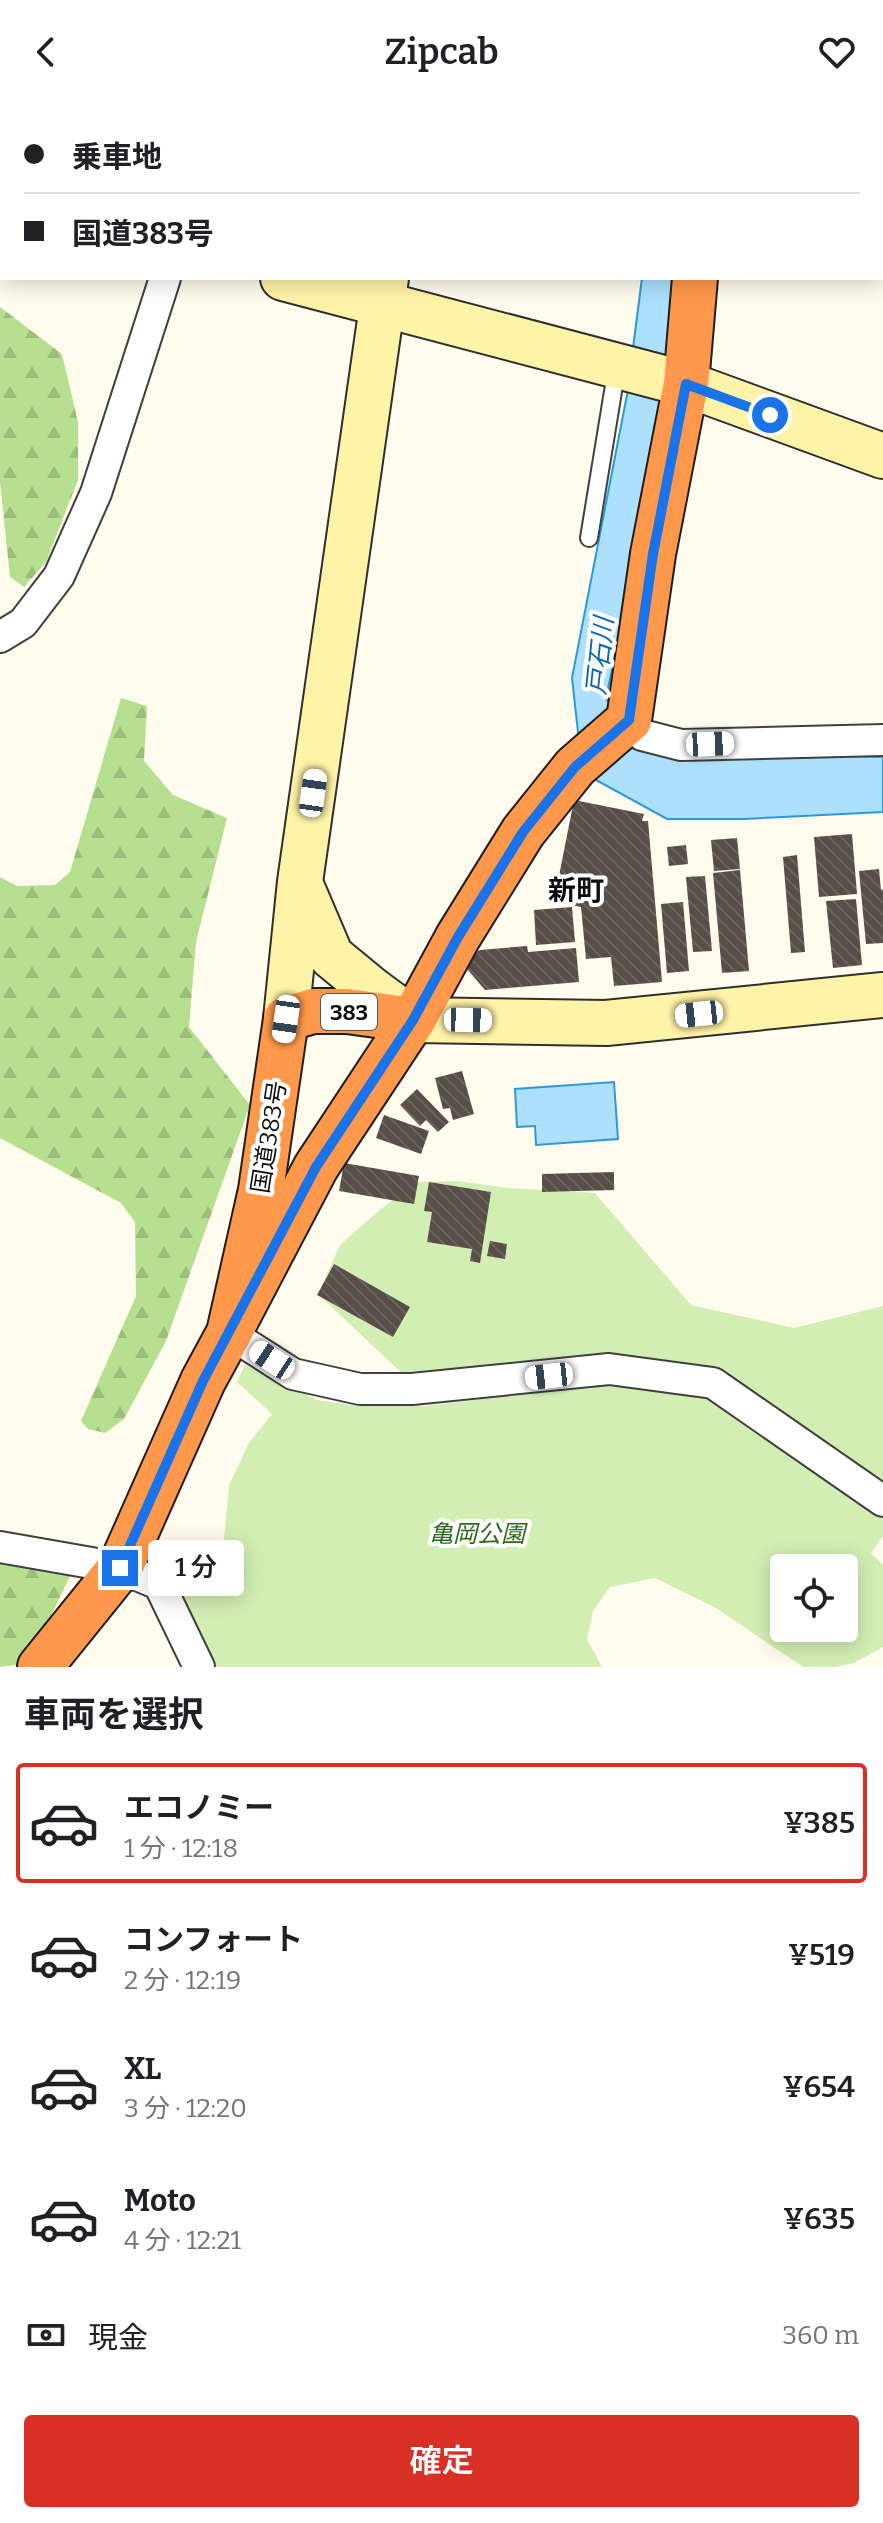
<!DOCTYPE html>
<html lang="ja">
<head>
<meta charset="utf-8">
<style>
  :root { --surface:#fff; --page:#f2f2f2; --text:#202124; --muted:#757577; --line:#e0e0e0; --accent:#d93025 }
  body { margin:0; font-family:Bitter,"Noto Sans JP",serif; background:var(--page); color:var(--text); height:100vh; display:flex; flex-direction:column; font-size:30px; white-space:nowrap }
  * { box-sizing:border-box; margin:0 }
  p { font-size:26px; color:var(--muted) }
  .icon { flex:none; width:44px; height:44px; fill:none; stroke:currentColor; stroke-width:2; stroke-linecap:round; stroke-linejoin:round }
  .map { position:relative; height:1563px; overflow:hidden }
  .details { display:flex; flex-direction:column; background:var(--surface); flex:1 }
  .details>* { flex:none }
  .top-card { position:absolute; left:0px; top:0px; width:884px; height:176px; box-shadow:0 4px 20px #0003; display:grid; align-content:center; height:176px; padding:0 24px; background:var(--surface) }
  .buttons { position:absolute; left:770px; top:1450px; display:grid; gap:16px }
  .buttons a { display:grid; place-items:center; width:88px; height:88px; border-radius:8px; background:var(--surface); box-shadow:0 4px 20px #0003; font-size:40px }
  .end { position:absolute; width:36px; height:36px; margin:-18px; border:10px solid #1a73e8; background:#fff; box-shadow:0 0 0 4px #fff }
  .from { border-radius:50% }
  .bubble { position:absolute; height:56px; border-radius:8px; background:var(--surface); box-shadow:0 4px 20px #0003; font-size:26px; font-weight:600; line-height:56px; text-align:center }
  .car { position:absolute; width:24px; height:48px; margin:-24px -12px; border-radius:10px; box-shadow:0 0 6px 2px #0007; background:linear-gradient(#fff 24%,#345 0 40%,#fff 0 76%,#345 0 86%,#fff 0) }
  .top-card b { display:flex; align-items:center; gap:28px; height:76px; font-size:30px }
  .top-card b+b { border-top:2px solid var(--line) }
  .top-card i { width:20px; height:20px; background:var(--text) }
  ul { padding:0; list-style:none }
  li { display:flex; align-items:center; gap:24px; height:120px; margin:0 16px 12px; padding:0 8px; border:4px solid transparent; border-radius:8px }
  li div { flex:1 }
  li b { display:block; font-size:30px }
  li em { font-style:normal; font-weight:600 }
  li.selected { border-color:var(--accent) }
  li>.icon { width:72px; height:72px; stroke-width:1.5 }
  h2 { padding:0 24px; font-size:36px; line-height:96px }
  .pay { display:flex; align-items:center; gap:20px; height:88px; padding:0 24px; font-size:30px }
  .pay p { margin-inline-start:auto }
  .primary-button { display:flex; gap:16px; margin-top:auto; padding:16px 24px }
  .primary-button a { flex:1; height:92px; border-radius:8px; background:var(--accent); color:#fff; font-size:32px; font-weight:600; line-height:92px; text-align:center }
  header { display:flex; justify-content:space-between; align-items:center; height:104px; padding:0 24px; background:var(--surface); font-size:36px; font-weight:600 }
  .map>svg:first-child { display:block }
</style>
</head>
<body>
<header><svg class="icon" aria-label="back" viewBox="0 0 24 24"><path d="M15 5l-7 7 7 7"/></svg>Zipcab<svg class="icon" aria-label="heart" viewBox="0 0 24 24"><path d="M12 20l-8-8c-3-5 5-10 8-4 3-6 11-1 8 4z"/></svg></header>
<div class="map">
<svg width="883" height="1563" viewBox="0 0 883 1563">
  <defs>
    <pattern id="forest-firs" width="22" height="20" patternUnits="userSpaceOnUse" patternTransform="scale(2)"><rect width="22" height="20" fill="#b6e090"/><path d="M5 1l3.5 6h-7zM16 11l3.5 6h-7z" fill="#9bbf7b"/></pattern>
    <pattern id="building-back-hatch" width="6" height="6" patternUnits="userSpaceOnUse" patternTransform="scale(2)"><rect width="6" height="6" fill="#574e48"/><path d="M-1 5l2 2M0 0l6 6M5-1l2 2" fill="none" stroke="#6a635e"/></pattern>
  </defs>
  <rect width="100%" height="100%" fill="#fffbed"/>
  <g fill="url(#forest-firs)">
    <polygon points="0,203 62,250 78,318 78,376 46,458 24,483 10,473 0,378"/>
    <polygon points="121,594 147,602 144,657 173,691 227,714 196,838 189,923 250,1001 166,1237 124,1315 105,1329 88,1325 81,1317 136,1192 135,1118 121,1099 0,1034 0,773 17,782 55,781 70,768"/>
    <polygon points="0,1456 70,1472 28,1559 0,1563"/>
  </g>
  <g fill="#d3eeb3" fill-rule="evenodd">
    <polygon points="457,1077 509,1084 595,1089 691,1201 794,1224 883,1202 883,1384 717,1272 409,1276 318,1190 340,1141 375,1110 415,1078"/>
    <path d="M245,1261l72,35 40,6h68l205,-24 68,12 13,5 172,115v22l-12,17 12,12v82l-29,16 -18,4h-33l-87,-59 -61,-30 -45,9 -17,24 -6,28 15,28h-385l-48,-97 51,12 9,-97 20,-42 23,-29 -35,-32zM784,1464h60v60h-60z"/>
  </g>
  <g fill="#ace0fc" stroke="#2c99da" stroke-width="2">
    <polygon points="642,174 684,174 655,363 606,594 639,647 883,653 883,708 744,715 667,715 596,676 578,628 572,574 627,291"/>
    <polygon points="614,978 618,1035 536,1041 535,1022 517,1023 515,985"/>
  </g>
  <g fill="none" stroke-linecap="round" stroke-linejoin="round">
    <g stroke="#ace0fc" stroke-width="48">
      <polyline points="805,0 806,2"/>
      <polyline points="882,104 883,104"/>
    </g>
  </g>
  <g fill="url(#building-back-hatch)">
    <polygon points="574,696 644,710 642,717 648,717 662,878 614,882 611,853 586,855 581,803 554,797"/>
    <polygon points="852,730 857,790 819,793 814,733"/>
    <polygon points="737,734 740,765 714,767 711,736"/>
    <polygon points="686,741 688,760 669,762 667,743"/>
    <polygon points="797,751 805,848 791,849 783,753"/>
    <polygon points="879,765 881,786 883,785 883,839 866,840 859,767"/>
    <polygon points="740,766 749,867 722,869 713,769"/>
    <polygon points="705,772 712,847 693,848 686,773"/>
    <polygon points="856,795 862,861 833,864 826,797"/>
    <polygon points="683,798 689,867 667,869 661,800"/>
    <polygon points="572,803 575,838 536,841 534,806"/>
    <polygon points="527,842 528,848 576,844 579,878 485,886 467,865 466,854 480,846"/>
    <polygon points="462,967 474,1010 453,1016 450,1004 443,1005 435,974"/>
    <polygon points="417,985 449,1018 438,1028 426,1016 420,1022 400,1001"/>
    <polygon points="384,1011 429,1027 421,1050 376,1034"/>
    <polygon points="344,1059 419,1072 414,1100 339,1087"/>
    <polygon points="614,1068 614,1086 542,1088 542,1070"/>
    <polygon points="429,1078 491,1088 480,1159 470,1157 472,1145 427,1138 432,1108 424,1107"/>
    <polygon points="490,1137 507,1140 505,1155 487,1152"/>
    <polygon points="334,1160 410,1203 393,1233 317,1191"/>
  </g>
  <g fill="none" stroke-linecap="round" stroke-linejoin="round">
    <g stroke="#404040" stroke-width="20">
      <polyline id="lane" points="589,434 617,263"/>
    </g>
    <g stroke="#404040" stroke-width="34">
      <g id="street">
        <polyline points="209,2 210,0"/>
        <polyline points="0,533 23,519 59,472 96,389 165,174"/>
        <polyline points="629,616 642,631 681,641 883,636"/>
        <polyline points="229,1229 293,1270 360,1285 412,1285 609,1265 713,1279 883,1397"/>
        <polyline points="0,1443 120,1464 159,1480 199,1563"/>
      </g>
    </g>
    <g stroke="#2f2f2f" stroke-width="48">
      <g id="secondary">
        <polyline points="410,2 411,0"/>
        <polyline points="0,101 2,102"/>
        <polyline points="283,174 686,280 883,352"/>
        <polyline points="302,784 331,852 371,885 413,916 606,919 883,891"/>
        <polyline points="286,915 300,778 386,174"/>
      </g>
    </g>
    <g stroke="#1e1e1e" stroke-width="48">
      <g id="highway">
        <polyline points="710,2 710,0"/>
        <polyline points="229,1229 316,1063 413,916 458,833 523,728 575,663 629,616 653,450 686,280 695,174"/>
        <polyline points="40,1563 120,1464 203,1277 229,1229 261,1086 286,915 313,907 347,907 413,916"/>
      </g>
    </g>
    <use href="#lane" stroke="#fff" stroke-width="16"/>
    <use href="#street" stroke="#fff" stroke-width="30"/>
    <use href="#secondary" stroke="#fff3a8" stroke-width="44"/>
    <use href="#highway" stroke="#ff984b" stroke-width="44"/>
  </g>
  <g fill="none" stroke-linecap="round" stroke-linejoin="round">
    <polyline stroke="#1a73e8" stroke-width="10" points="120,1464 203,1277 316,1063 413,916 458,833 523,728 575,663 629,616 653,450 686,280 770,311"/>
  </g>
  <g text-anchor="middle" stroke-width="8" stroke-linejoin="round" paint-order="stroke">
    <rect fill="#fff" stroke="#565656" stroke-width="2" x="321" y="890" width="56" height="36" rx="6"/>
    <g font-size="22" font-weight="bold" fill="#0d0d0d">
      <text x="349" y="916">383</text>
    </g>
    <g font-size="24" fill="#0d0d0d" stroke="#fff">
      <text transform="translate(269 1033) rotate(-81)" y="8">国道383号</text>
    </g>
    <g font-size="24" font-style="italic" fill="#2b6b17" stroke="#fff">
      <text x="477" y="1438">亀岡公園</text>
    </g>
    <g font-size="26" font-style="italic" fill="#0a69ab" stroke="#fff">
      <text transform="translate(600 552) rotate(-84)" y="9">戸石川</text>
    </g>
    <g font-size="28" font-weight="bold" fill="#0d0d0d" stroke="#fff">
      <text x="576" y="796">新町</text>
    </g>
  </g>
</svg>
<div class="buttons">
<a><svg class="icon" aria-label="locate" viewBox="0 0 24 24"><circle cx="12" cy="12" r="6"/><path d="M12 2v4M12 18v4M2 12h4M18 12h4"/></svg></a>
</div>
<i class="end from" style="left:770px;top:311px"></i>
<i class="end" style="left:120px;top:1464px"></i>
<div class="bubble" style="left:148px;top:1436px;width:96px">1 分</div>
<i class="car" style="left:710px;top:640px;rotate:88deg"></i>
<i class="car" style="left:313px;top:689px;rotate:8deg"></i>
<i class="car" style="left:699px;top:910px;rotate:264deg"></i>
<i class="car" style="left:286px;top:915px;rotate:188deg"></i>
<i class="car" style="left:468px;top:916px;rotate:91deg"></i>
<i class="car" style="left:272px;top:1256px;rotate:303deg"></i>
<i class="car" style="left:549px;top:1272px;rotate:264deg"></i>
<div class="top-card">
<b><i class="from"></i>乗車地</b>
<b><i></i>国道383号</b>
</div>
</div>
<section class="details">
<h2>車両を選択</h2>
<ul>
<li class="selected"><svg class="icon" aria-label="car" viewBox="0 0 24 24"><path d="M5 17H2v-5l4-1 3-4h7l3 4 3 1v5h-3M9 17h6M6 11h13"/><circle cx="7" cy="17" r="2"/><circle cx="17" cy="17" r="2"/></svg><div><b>エコノミー</b><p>1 分 · 12:18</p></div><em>¥385</em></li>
<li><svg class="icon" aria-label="car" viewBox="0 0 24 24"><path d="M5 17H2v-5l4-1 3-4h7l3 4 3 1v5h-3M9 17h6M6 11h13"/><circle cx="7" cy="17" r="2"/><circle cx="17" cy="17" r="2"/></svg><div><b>コンフォート</b><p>2 分 · 12:19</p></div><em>¥519</em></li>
<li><svg class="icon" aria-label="car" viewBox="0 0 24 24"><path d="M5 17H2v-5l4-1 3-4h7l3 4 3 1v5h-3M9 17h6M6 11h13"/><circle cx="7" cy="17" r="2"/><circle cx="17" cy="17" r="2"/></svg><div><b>XL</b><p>3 分 · 12:20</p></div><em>¥654</em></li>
<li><svg class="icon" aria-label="car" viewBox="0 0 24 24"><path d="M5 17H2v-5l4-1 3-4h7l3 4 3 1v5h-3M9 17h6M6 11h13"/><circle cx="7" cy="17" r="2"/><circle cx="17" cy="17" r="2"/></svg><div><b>Moto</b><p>4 分 · 12:21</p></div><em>¥635</em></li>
</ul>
<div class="pay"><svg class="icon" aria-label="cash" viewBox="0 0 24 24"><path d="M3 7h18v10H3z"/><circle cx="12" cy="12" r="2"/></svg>現金<p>360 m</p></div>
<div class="primary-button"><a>確定</a></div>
</section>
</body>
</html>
